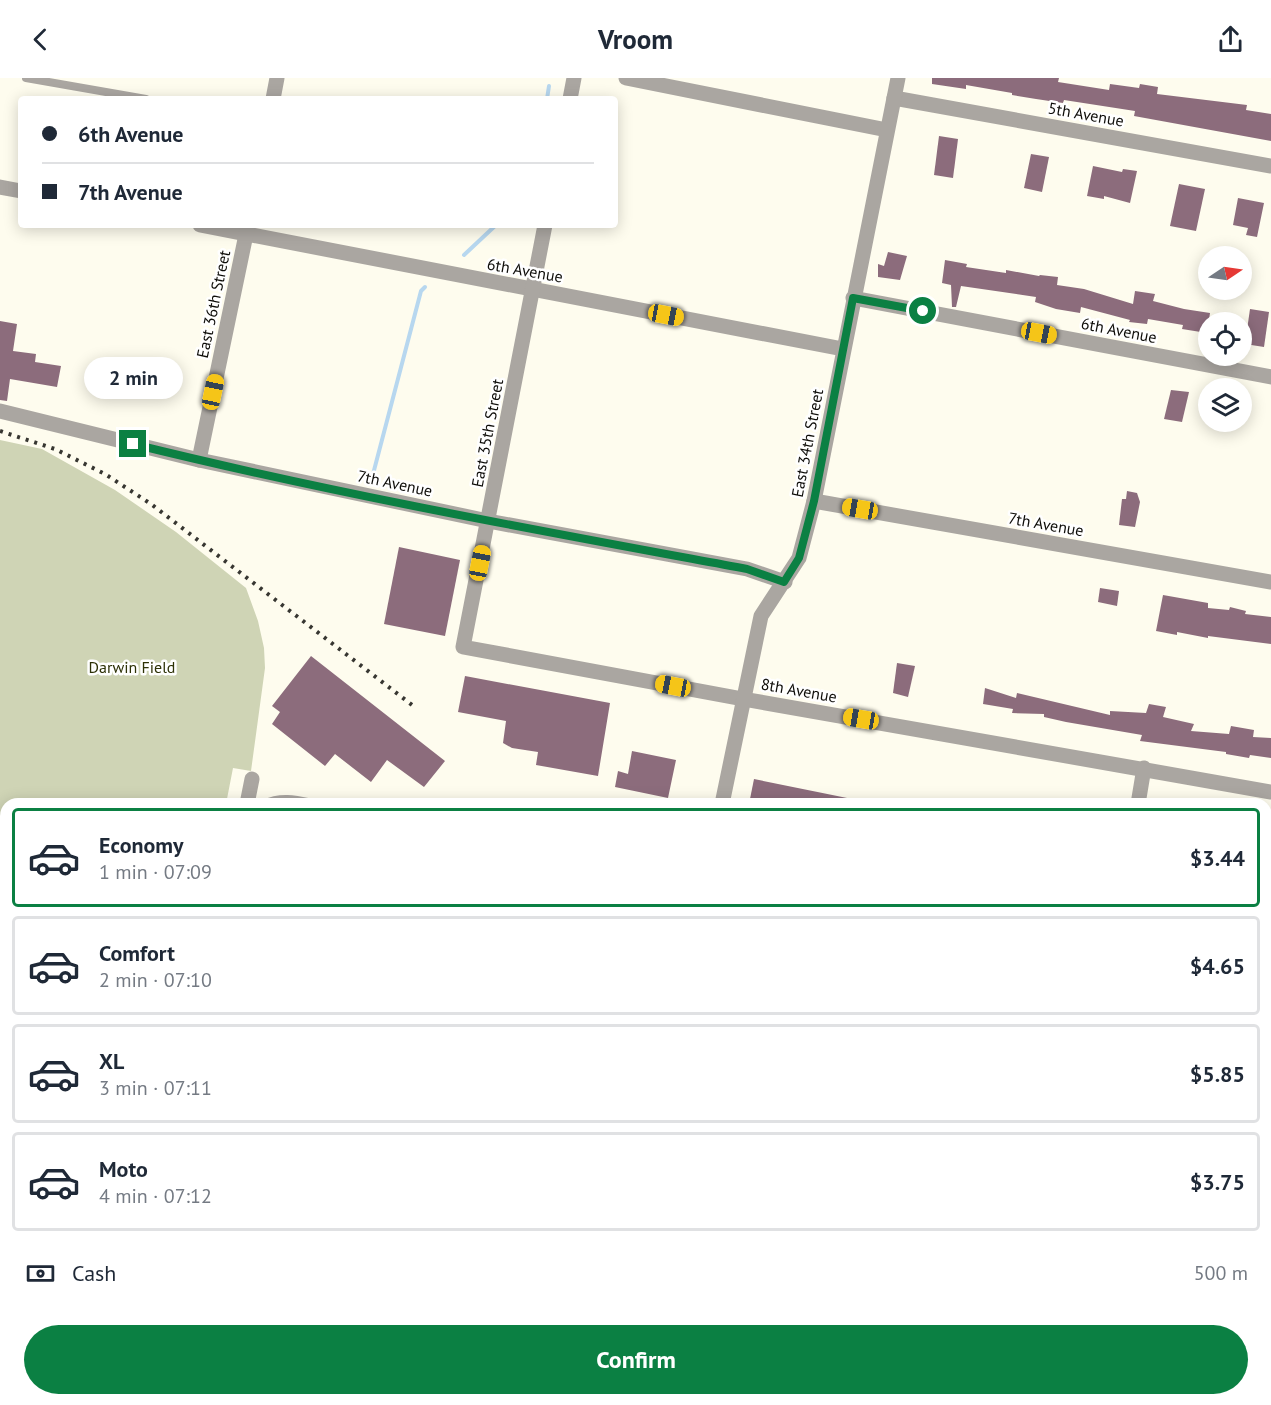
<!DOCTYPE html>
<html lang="en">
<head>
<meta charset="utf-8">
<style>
  :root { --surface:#fff; --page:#f6f6f7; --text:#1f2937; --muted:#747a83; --line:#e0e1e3; --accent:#0b8043 }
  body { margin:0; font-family:"PT Sans",sans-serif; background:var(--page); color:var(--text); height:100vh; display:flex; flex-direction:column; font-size:22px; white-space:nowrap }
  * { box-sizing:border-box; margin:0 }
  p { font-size:20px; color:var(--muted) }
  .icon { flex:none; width:33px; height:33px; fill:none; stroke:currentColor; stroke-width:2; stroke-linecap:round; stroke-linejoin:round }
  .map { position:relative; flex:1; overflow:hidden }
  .sheet { position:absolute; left:0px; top:720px; width:1272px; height:608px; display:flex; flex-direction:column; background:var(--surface); border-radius:18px 18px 0 0; box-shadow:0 3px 15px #0003 }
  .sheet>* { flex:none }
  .banner { position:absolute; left:18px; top:18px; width:600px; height:132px; border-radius:6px; box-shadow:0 3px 15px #0003; display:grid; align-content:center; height:132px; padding:0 24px; background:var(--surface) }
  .needle { width:39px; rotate:77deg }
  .fabs { position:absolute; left:1198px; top:168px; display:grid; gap:12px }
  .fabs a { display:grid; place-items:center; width:54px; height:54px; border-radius:50%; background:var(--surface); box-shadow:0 3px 15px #0003; font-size:30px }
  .end { position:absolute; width:27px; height:27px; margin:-14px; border:8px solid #0b8043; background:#fff; box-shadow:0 0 0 3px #fff }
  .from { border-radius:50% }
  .bubble { position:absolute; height:42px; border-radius:21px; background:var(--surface); box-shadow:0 3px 15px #0003; font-size:20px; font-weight:800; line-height:42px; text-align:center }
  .car { position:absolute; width:18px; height:36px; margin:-18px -9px; border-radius:8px; box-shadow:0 0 4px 2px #0007; background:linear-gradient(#f5c518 24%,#345 0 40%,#f5c518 0 76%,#345 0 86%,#f5c518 0) }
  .banner b { display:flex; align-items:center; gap:21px; height:57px; font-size:22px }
  .banner b+b { border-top:2px solid var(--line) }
  .banner i { width:15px; height:15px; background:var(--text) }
  ul { padding:10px 0 0; list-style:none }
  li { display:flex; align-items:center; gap:18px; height:99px; margin:0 12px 9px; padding:0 12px; border:3px solid var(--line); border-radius:6px }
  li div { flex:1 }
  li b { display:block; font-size:22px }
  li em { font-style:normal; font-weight:800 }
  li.selected { border-color:var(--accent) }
  li>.icon { width:54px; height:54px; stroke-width:1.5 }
  .pay { display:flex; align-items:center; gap:15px; height:66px; padding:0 24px; font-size:22px }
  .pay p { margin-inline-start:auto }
  .button { display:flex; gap:12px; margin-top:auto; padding:12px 24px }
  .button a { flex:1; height:69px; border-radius:36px; background:var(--accent); color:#fff; font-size:24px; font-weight:800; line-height:69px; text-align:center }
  header { display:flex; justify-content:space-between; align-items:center; height:78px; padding:0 24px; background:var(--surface); font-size:27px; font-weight:800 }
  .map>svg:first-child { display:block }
</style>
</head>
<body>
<header><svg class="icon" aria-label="back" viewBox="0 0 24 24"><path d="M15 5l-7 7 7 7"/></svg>Vroom<svg class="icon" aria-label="share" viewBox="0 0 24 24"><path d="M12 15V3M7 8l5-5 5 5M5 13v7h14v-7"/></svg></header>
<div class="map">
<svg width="1271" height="1327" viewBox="0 0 1271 1327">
  <rect width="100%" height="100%" fill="#fefcee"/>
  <polygon fill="#cfd4b5" points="0,362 42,371 115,412 176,454 246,510 258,543 264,570 265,590 251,693 233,690 226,726 6,726 6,847 0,846"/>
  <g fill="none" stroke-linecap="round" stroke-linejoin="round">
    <g stroke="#b7d7ef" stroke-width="4">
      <polyline points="547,21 549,8"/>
      <polyline points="464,177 496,147"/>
      <polyline points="372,400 421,213 425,209"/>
    </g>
  </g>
  <g fill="#8c6c7c">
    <polygon points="932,0 1059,0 1058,4 1109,12 1110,6 1139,10 1140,6 1158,9 1157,16 1247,27 1246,32 1271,36 1271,63 1134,38 1135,33 1064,22 1063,25 1036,21 1012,17 1012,15 966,7 966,11 932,6"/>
    <polygon points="939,58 958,61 953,100 934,97"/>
    <polygon points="1031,76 1049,79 1042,114 1024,110"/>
    <polygon points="1093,88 1122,94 1123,91 1137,93 1130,125 1104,118 1104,121 1087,118"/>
    <polygon points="1179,106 1205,111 1196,153 1170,148"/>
    <polygon points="1238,120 1264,125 1257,159 1246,157 1248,150 1233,147"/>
    <polygon points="888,174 907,178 900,202 878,199 878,186 884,188"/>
    <polygon points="945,182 967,186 966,189 1006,195 1006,192 1039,198 1040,197 1058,199 1057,207 1084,211 1133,226 1135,213 1155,216 1153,223 1184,231 1210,235 1207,255 1182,251 1183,247 1148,241 1147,246 1129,244 1130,242 1081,229 1080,235 1056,231 1035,224 1036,219 961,208 956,229 952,229 951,207 942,205"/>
    <polygon points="1250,231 1269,234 1264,269 1245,266"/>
    <polygon points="0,243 17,246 13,273 36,276 35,284 61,288 57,309 10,301 7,323 0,322"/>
    <polygon points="1171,312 1189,314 1182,344 1164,341"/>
    <polygon points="1127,413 1137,415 1140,424 1135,449 1119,447 1122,421 1126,421"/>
    <polygon points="399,469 460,482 445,558 384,546"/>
    <polygon points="1100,510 1119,513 1117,528 1098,524"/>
    <polygon points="1163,517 1208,525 1208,530 1229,532 1230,529 1246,533 1245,536 1271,539 1271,566 1208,558 1208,560 1177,554 1177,557 1156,553"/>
    <polygon points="311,578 445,683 424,709 387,682 371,704 335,676 325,688 272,646 280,634 272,628"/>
    <polygon points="897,585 915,588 908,619 893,615"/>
    <polygon points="465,598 610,625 598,698 536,687 538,674 512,670 503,665 506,643 458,634"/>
    <polygon points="985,610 1016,620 1017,615 1110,637 1110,633 1146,635 1149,626 1166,629 1163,639 1194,646 1191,653 1229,656 1231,648 1254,652 1253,659 1271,660 1271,680 1250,677 1249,680 1226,676 1226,674 1140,663 1142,657 1066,644 1044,639 1044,636 1012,635 1013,631 983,626"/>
    <polygon points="632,673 676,682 668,720 615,709 618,693 628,696"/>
    <polygon points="754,701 852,721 852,726 749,726"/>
  </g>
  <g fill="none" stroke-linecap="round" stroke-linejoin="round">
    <g stroke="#aaa6a1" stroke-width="8">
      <polyline points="26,0 146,21"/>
      <path d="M264,726c18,-9 34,-4 53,0"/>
      <polyline points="0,1209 6,1210"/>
      <polyline points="1266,1231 1271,1232"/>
      <polyline points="561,1322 588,1327"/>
    </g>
    <g stroke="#aaa6a1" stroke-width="15">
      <polyline points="626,0 887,52"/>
      <polyline points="894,20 1271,88"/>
      <polyline points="273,21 277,0"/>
      <polyline points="570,21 574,0"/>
      <polyline points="0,109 21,113"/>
      <polyline points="200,147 843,271"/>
      <polyline points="545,147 463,569 743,621 1271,714"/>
      <polyline points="853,220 1271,299"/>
      <polyline points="0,333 199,382 488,443 747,491 785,504"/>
      <polyline points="199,382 248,147"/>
      <polyline points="814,423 1271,504"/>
      <polyline points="247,726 252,701"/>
      <polyline points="722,726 761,538 799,480 814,423 898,0"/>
      <polyline points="1138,726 1144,690"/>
      <polyline points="1266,840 1271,814"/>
      <polyline points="1266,879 1271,880"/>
      <polyline points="1266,899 1271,900"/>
      <polyline points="1266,1001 1271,1002"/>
      <polyline points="0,1093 6,1094"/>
      <polyline points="1153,1322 1181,1327"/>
      <polyline points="0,1324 13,1327"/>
      <polyline points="125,1327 126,1322"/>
      <polyline points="320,1327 321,1322"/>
      <polyline points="601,1327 602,1322"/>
      <polyline points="1043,1327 1044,1322"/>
    </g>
    <g stroke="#aaa6a1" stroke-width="18">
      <polyline points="0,864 6,866"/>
      <polyline points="1266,1117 1271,1118"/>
    </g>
    <polyline stroke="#373631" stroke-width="4" stroke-dasharray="3 6" stroke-linecap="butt" points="0,353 55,371 105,396 151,426 416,630"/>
  </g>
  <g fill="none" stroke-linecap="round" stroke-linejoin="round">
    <path stroke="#0b8043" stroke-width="8" d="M133,366c202,50 409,87 614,125l37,13 15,-24 15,-57 39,-203 70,13"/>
  </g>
  <g text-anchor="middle" stroke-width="5" stroke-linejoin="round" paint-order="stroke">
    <g font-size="16" fill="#0e0d09" stroke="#fff">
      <text transform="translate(1086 36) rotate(10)" y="6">5th Avenue</text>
      <text transform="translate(525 192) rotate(10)" y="6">6th Avenue</text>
      <text transform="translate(213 226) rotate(-78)" y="6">East 36th Street</text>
      <text transform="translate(1119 252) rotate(11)" y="6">6th Avenue</text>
      <text transform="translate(487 355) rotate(-79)" y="6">East 35th Street</text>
      <text transform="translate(807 365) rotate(-79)" y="6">East 34th Street</text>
      <text transform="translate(395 405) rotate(12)" y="6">7th Avenue</text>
      <text transform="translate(1046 446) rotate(10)" y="6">7th Avenue</text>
      <text transform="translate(799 612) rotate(10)" y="6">8th Avenue</text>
    </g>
    <g font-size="16" fill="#2d3106" stroke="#fff">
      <text x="132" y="595">Darwin Field</text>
    </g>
  </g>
</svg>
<div class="fabs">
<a><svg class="needle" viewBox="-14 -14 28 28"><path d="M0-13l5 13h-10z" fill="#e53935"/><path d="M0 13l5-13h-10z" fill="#747a83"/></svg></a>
<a><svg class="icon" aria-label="locate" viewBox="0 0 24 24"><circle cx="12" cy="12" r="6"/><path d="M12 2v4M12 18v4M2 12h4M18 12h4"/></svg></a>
<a><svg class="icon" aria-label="layers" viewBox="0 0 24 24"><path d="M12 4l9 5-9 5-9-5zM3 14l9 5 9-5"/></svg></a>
</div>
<i class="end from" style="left:923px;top:233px"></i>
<i class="end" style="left:133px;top:366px"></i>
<div class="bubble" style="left:84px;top:279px;width:99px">2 min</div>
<i class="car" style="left:666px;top:237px;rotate:101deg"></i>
<i class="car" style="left:1039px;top:255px;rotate:101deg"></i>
<i class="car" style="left:213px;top:314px;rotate:12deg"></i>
<i class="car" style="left:860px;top:431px;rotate:280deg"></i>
<i class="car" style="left:480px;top:485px;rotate:11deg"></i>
<i class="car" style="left:673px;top:608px;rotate:281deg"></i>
<i class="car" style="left:861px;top:641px;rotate:280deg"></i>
<div class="banner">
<b><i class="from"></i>6th Avenue</b>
<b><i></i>7th Avenue</b>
</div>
<section class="sheet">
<ul>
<li class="selected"><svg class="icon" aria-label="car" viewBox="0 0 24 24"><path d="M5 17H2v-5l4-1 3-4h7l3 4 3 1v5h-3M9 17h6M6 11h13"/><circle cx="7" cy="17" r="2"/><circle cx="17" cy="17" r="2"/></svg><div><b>Economy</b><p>1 min · 07:09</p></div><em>$3.44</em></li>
<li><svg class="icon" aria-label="car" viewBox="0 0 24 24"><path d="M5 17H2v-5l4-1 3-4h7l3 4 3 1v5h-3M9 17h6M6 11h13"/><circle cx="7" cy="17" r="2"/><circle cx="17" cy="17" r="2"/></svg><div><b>Comfort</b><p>2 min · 07:10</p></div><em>$4.65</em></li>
<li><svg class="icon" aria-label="car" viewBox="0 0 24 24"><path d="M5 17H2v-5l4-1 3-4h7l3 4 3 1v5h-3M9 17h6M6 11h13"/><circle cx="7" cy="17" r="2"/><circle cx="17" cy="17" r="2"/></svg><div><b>XL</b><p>3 min · 07:11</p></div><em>$5.85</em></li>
<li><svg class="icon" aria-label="car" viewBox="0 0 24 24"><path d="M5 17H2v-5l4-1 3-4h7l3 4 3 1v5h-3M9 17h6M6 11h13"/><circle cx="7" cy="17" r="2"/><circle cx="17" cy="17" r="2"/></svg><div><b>Moto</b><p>4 min · 07:12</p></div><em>$3.75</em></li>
</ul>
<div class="pay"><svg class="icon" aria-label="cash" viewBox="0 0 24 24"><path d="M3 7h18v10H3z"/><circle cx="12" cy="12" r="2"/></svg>Cash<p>500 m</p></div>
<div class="button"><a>Confirm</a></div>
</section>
</div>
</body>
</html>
